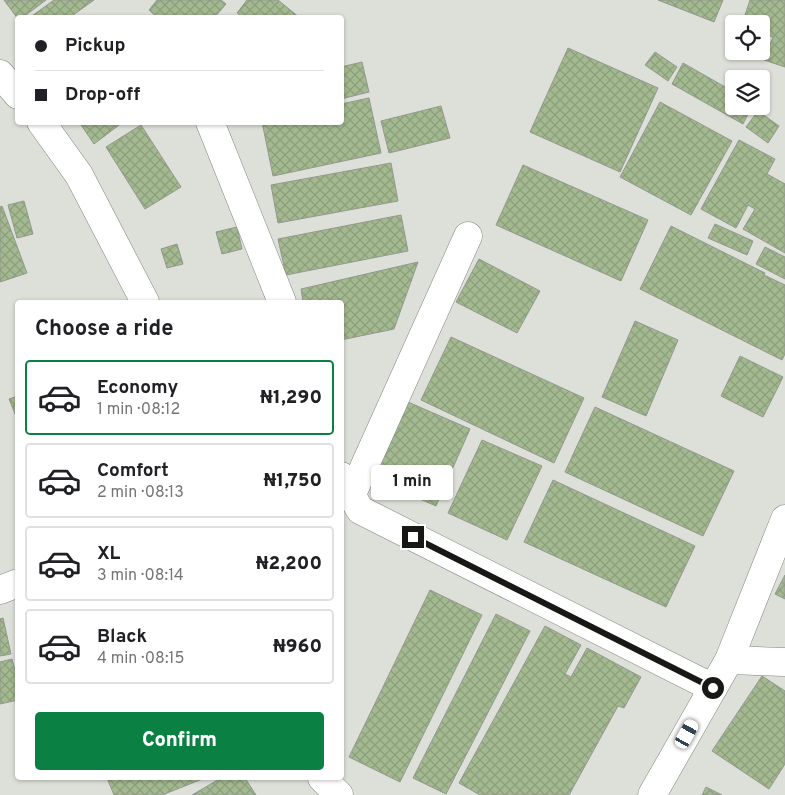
<!DOCTYPE html>
<html lang="en">
<head>
<meta charset="utf-8">
<style>
  :root { --surface:#fff; --page:#f6f6f6; --text:#202124; --muted:#757577; --line:#e0e0e0; --accent:#0b8043 }
  body { margin:0; font-family:Overpass,sans-serif; background:var(--page); color:var(--text); height:100vh; display:flex; flex-direction:column; font-size:19px; white-space:nowrap }
  * { box-sizing:border-box; margin:0 }
  p { font-size:16px; color:var(--muted) }
  .icon { flex:none; width:28px; height:28px; fill:none; stroke:currentColor; stroke-width:2; stroke-linecap:round; stroke-linejoin:round }
  .map { position:relative; flex:1; overflow:hidden }
  .drawer { position:absolute; left:15px; top:300px; width:329px; height:480px; display:flex; flex-direction:column; background:var(--surface); border-radius:5px; box-shadow:0 1px 4px #0004 }
  .drawer>* { flex:none }
  .guide { position:absolute; left:15px; top:15px; width:329px; height:110px; border-radius:5px; box-shadow:0 1px 4px #0004; display:grid; align-content:center; height:110px; padding:0 20px; background:var(--surface) }
  .tools { position:absolute; left:725px; top:15px; display:grid; gap:10px }
  .tools a { display:grid; place-items:center; width:45px; height:45px; border-radius:5px; background:var(--surface); box-shadow:0 1px 4px #0004; font-size:25px }
  .end { position:absolute; width:22px; height:22px; margin:-11px; border:6px solid #181916; background:#fff; box-shadow:0 0 0 2px #fff }
  .from { border-radius:50% }
  .bubble { position:absolute; height:35px; border-radius:5px; background:var(--surface); box-shadow:0 1px 4px #0004; font-size:16px; font-weight:800; line-height:35px; text-align:center }
  .car { position:absolute; width:15px; height:30px; margin:-15px -8px; border-radius:6px; box-shadow:0 0 4px 1px #0007; background:linear-gradient(#fff 24%,#345 0 40%,#fff 0 76%,#345 0 86%,#fff 0) }
  .guide b { display:flex; align-items:center; gap:18px; height:48px; font-size:19px }
  .guide b+b { border-top:1px solid var(--line) }
  .guide i { width:12px; height:12px; background:var(--text) }
  ul { padding:0; list-style:none }
  li { display:flex; align-items:center; gap:15px; height:75px; margin:0 10px 8px; padding:0 10px; border:2px solid var(--line); border-radius:5px }
  li div { flex:1 }
  li b { display:block; font-size:19px }
  li em { font-style:normal; font-weight:800 }
  li.on { border-color:var(--accent) }
  li>.icon { width:45px; height:45px; stroke-width:1.5 }
  h2 { padding:0 20px; font-size:22px; line-height:60px }
  .action { display:flex; gap:10px; margin-top:auto; padding:10px 20px }
  .action a { flex:1; height:58px; border-radius:5px; background:var(--accent); color:#fff; font-size:20px; font-weight:800; line-height:58px; text-align:center }
  .map>svg:first-child { display:block }
</style>
</head>
<body>
<div class="map">
<svg width="785" height="795" viewBox="0 0 785 795">
  <defs>
    <pattern id="building-cross-hatch" width="8" height="8" patternUnits="userSpaceOnUse" patternTransform="scale(1.25)"><rect width="8" height="8" fill="#a3b990"/><path d="M0 0l8 8M0 8l8-8" fill="none" stroke="#8c9e7b"/></pattern>
  </defs>
  <rect width="100%" height="100%" fill="#dce0d8"/>
  <g fill="url(#building-cross-hatch)" stroke="#949890">
    <polygon points="4,0 46,0 22,18 18,18 18,19"/>
    <polygon points="54,0 94,0 69,18 29,18"/>
    <polygon points="157,0 221,0 226,4 214,18 158,18 149,10"/>
    <polygon points="247,0 278,0 300,18 243,18 237,13"/>
    <polygon points="658,0 723,0 714,22"/>
    <polygon points="750,0 785,0 785,67 764,60 773,37 761,33 761,24 742,24"/>
    <polygon points="568,48 658,88 620,172 530,132"/>
    <polygon points="655,52 677,67 668,81 645,65"/>
    <polygon points="362,62 369,92 341,99 341,67"/>
    <polygon points="683,63 734,92 734,106 752,106 743,124 672,84"/>
    <polygon points="369,98 381,153 273,176 262,122 341,122 341,104"/>
    <polygon points="660,102 732,141 691,215 620,177"/>
    <polygon points="441,106 450,138 389,153 381,121"/>
    <polygon points="758,111 779,126 768,143 746,127"/>
    <polygon points="79,122 123,122 94,144"/>
    <polygon points="141,125 181,187 145,209 106,147"/>
    <polygon points="739,140 775,159 767,174 785,184 785,253 743,229 755,209 748,205 736,228 701,209"/>
    <polygon points="391,163 398,201 278,223 271,185"/>
    <polygon points="523,165 648,220 621,281 496,225"/>
    <polygon points="24,201 33,234 17,238 8,205"/>
    <polygon points="2,206 27,273 0,282 0,207"/>
    <polygon points="401,215 408,251 286,275 278,239"/>
    <polygon points="715,224 753,241 747,255 708,238"/>
    <polygon points="671,226 765,273 764,275 785,285 785,354 782,360 640,289"/>
    <polygon points="237,227 242,249 222,254 216,232"/>
    <polygon points="177,244 183,264 167,268 161,249"/>
    <polygon points="765,247 785,257 785,279 756,264"/>
    <polygon points="479,259 540,291 517,333 456,302"/>
    <polygon points="418,262 394,329 341,340 341,302 303,302 301,289"/>
    <polygon points="635,321 678,340 646,416 602,397"/>
    <polygon points="451,337 584,398 554,463 421,400"/>
    <polygon points="740,356 783,377 763,417 721,396"/>
    <polygon points="18,396 18,421 9,399"/>
    <polygon points="408,402 470,429 436,506 374,479"/>
    <polygon points="595,407 734,471 703,536 565,472"/>
    <polygon points="482,440 542,466 507,540 448,513"/>
    <polygon points="553,480 695,546 666,607 524,542"/>
    <polygon points="785,575 785,599 775,594"/>
    <polygon points="430,590 482,615 400,782 349,757"/>
    <polygon points="496,614 530,631 446,794 413,778"/>
    <polygon points="3,618 11,654 0,656 0,619"/>
    <polygon points="545,626 581,645 565,674 571,677 587,648 641,677 624,708 618,706 569,795 480,795 459,783"/>
    <polygon points="12,659 18,682 18,700 0,704 0,662"/>
    <polygon points="762,676 785,691 785,764 769,789 712,751"/>
    <polygon points="107,778 205,778 162,795 114,795"/>
    <polygon points="221,778 245,778 256,795 192,795"/>
    <polygon points="706,787 722,795 702,795"/>
  </g>
  <g fill="none" stroke-linecap="round" stroke-linejoin="round">
    <g stroke="#82867f" stroke-width="29">
      <g id="minor">
        <polyline points="0,74 18,95"/>
        <polyline points="41,122 79,175 145,302"/>
        <polyline points="210,122 282,302"/>
        <polyline points="341,476 360,510 713,688"/>
        <polyline points="352,494 468,236"/>
        <polyline points="0,590 18,583"/>
        <polyline points="729,660 785,662"/>
        <polyline points="322,778 339,795"/>
        <polyline points="652,795 729,660 785,519"/>
      </g>
    </g>
    <use href="#minor" stroke="#fff" stroke-width="28"/>
  </g>
  <g fill="none" stroke-linecap="round" stroke-linejoin="round">
    <polyline stroke="#181916" stroke-width="6" points="413,537 713,688"/>
  </g>
</svg>
<div class="tools">
<a><svg class="icon" aria-label="locate" viewBox="0 0 24 24"><circle cx="12" cy="12" r="6"/><path d="M12 2v4M12 18v4M2 12h4M18 12h4"/></svg></a>
<a><svg class="icon" aria-label="layers" viewBox="0 0 24 24"><path d="M12 4l9 5-9 5-9-5zM3 14l9 5 9-5"/></svg></a>
</div>
<i class="end from" style="left:713px;top:688px"></i>
<i class="end" style="left:413px;top:537px"></i>
<div class="bubble" style="left:371px;top:465px;width:82px">1 min</div>
<i class="car" style="left:687px;top:734px;rotate:29deg"></i>
<div class="guide">
<b><i class="from"></i>Pickup</b>
<b><i></i>Drop-off</b>
</div>
<section class="drawer">
<h2>Choose a ride</h2>
<ul>
<li class="on"><svg class="icon" aria-label="car" viewBox="0 0 24 24"><path d="M5 17H2v-5l4-1 3-4h7l3 4 3 1v5h-3M9 17h6M6 11h13"/><circle cx="7" cy="17" r="2"/><circle cx="17" cy="17" r="2"/></svg><div><b>Economy</b><p>1 min · 08:12</p></div><em>₦1,290</em></li>
<li><svg class="icon" aria-label="car" viewBox="0 0 24 24"><path d="M5 17H2v-5l4-1 3-4h7l3 4 3 1v5h-3M9 17h6M6 11h13"/><circle cx="7" cy="17" r="2"/><circle cx="17" cy="17" r="2"/></svg><div><b>Comfort</b><p>2 min · 08:13</p></div><em>₦1,750</em></li>
<li><svg class="icon" aria-label="car" viewBox="0 0 24 24"><path d="M5 17H2v-5l4-1 3-4h7l3 4 3 1v5h-3M9 17h6M6 11h13"/><circle cx="7" cy="17" r="2"/><circle cx="17" cy="17" r="2"/></svg><div><b>XL</b><p>3 min · 08:14</p></div><em>₦2,200</em></li>
<li><svg class="icon" aria-label="car" viewBox="0 0 24 24"><path d="M5 17H2v-5l4-1 3-4h7l3 4 3 1v5h-3M9 17h6M6 11h13"/><circle cx="7" cy="17" r="2"/><circle cx="17" cy="17" r="2"/></svg><div><b>Black</b><p>4 min · 08:15</p></div><em>₦960</em></li>
</ul>
<div class="action"><a>Confirm</a></div>
</section>
</div>
</body>
</html>
